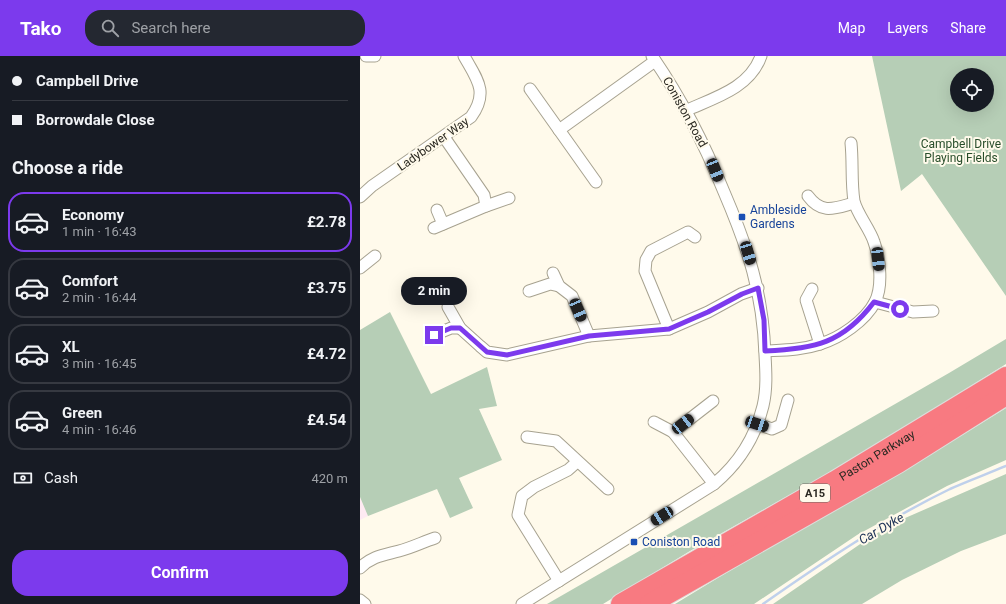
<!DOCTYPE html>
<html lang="en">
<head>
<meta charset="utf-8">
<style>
  :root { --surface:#171b24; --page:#242831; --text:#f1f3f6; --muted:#9ea1a6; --line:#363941; --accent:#7c3aed }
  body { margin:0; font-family:Roboto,sans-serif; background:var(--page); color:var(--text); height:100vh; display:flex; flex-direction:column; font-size:15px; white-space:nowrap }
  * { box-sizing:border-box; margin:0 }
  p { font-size:13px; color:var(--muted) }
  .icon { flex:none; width:22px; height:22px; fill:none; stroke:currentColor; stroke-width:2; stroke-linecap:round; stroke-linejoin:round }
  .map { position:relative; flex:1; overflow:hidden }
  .sheet { display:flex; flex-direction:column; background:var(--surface); width:360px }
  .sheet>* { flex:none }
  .guide { display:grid; align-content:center; height:88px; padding:0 12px; background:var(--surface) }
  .tools { position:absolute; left:590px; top:12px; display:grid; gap:8px }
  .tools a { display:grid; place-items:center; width:44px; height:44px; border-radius:50%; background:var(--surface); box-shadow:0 4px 16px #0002; font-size:20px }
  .end { position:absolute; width:18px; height:18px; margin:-9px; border:5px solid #7c3aed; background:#fff; box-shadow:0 0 0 2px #fff }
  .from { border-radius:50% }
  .bubble { position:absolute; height:28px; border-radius:14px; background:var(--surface); box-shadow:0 4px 16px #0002; font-size:13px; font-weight:700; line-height:28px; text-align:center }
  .car { position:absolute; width:12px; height:24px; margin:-12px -6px; border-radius:5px; box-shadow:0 0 3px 1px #0007; background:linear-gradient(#222 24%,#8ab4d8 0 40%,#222 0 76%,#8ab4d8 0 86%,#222 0) }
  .guide b { display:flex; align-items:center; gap:14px; height:38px; font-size:15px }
  .guide b+b { border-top:1px solid var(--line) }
  .guide i { width:10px; height:10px; background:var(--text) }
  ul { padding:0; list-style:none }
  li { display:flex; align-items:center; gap:12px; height:60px; margin:0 8px 6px; padding:0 4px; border:2px solid var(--line); border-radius:16px }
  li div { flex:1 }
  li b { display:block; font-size:15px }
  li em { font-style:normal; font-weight:700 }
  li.selected { border-color:var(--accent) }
  li>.icon { width:36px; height:36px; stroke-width:1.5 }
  h2 { padding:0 12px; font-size:18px; line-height:48px }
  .pay { display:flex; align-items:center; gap:10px; height:44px; padding:0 12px; font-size:15px }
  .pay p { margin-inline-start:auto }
  .cta { display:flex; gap:8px; margin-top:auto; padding:8px 12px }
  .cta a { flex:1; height:46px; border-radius:16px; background:var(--accent); color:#fff; font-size:16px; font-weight:700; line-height:46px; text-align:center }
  header { display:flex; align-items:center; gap:24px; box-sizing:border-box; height:56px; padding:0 20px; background:var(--accent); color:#fff }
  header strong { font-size:19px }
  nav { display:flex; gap:22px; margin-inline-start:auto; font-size:14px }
  .search { width:280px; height:36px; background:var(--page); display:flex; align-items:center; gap:10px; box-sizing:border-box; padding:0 14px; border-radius:16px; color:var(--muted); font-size:15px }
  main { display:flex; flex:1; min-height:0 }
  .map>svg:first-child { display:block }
</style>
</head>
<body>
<header>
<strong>Tako</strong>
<div class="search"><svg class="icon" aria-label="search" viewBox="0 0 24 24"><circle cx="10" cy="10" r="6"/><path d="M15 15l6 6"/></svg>Search here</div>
<nav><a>Map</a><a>Layers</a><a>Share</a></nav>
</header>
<main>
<section class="sheet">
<div class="guide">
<b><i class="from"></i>Campbell Drive</b>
<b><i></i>Borrowdale Close</b>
</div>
<h2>Choose a ride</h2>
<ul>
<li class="selected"><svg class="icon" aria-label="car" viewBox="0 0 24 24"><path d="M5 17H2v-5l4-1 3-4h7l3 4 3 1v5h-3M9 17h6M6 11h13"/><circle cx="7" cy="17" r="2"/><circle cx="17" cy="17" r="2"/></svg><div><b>Economy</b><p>1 min · 16:43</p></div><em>£2.78</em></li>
<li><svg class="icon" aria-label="car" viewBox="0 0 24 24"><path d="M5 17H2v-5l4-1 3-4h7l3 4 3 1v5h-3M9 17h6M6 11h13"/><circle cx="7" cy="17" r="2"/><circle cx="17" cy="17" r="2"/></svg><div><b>Comfort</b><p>2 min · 16:44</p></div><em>£3.75</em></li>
<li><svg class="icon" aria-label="car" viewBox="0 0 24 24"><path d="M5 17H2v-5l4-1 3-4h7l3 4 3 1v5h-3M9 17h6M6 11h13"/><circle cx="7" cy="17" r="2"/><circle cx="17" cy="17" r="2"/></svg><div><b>XL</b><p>3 min · 16:45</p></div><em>£4.72</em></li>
<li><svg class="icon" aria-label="car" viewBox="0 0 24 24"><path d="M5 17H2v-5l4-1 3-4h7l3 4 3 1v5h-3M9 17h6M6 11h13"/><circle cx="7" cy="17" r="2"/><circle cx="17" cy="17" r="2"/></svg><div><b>Green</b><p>4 min · 16:46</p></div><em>£4.54</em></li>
</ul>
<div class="pay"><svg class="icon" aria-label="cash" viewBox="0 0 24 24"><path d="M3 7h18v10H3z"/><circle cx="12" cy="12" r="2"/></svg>Cash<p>420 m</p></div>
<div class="cta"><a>Confirm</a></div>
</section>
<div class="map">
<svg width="646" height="548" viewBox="0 0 646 548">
  <rect width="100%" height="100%" fill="#fffaeb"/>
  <polygon fill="#feeaf2" points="0,441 8,460 0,464"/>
  <g fill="#b6ceb6" fill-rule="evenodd">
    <path d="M512,0h134v240l-84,-122 -21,17zM597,19h30v30h-30z"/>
    <polygon points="30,256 71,338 127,311 137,350 119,353 142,404 99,422 113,452 90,462 77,433 8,460 0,441 0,274"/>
    <polygon points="646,283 646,308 497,401 330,495 243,548 187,548 589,317"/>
    <path d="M646,352v52l-59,26 -90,49 -103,69h-79c109,-67 222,-128 331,-196z"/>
    <polygon points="646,418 646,478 601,495 542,524 502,548 413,548 509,482 536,466"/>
  </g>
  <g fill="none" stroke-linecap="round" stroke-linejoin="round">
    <path stroke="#bfd0eb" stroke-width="2.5" d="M403,548c60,-42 121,-83 187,-115 18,-8 37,-15 56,-23"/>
    <g stroke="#a7a290" stroke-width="13">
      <g id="street">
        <polyline points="6,0 15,0"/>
        <polyline points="170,33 236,126"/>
        <path d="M327,54c27,-12 63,-22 74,-54"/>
        <polyline points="199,74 295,5"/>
        <polyline points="84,81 124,139 126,150"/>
        <path d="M448,140c14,19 27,12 46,7"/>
        <path d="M0,141l12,-11 99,-69c18,-25 6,-38 -7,-61"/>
        <polyline points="77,154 83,168"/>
        <polyline points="74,172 126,150 149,142"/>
        <polyline points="0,212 15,200"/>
        <polyline points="193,217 199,230 212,240 229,280"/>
        <polyline points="452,233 446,244 460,288"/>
        <polyline points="169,235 190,228 199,230"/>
        <polyline points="515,246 553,256 573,255"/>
        <polyline points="88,251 100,272 120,290 127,296 147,299 229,280 309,273 348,256 381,238 398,232"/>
        <polyline points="309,273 285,215 286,204 291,195 328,176 335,181"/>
        <polyline points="74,279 91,272 100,272"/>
        <path d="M405,295c19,-1 37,-1 55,-7 20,-6 45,-23 55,-42 8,-16 5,-43 -1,-60 -4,-13 -17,-28 -20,-41 -3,-19 -1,-39 -3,-58"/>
        <polyline points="353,345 313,376 354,428"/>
        <polyline points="294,366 313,376"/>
        <polyline points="397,368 412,373 421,369 428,344"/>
        <polyline points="167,381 196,385 248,433"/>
        <path d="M0,512c12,-12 24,-13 39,-17 12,-3 24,-9 36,-13"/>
        <polyline points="199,525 158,459 162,440 174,431 208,414 217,406"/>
        <polyline points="0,544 5,548"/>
        <path d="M162,548l192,-120c24,-20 41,-46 49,-78 4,-17 3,-34 2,-51 -2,-62 -17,-107 -41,-163 -20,-49 -42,-93 -72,-136"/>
      </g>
    </g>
    <g stroke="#dddddb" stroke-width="22">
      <g id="highway">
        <path id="s1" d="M261,548l214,-123 171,-104"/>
        <polyline points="290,548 538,407 646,339"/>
      </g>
    </g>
    <use href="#street" stroke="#fff" stroke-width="11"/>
    <use href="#highway" stroke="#f87a81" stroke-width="20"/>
  </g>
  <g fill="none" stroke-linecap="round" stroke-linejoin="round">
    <path stroke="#7c3aed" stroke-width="5" d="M74,279l17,-7h9l27,24 20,3 82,-19 80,-7 39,-17 34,-18 16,-6 6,32 1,31c50,-2 78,-8 109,-49l26,7"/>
  </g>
  <g fill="#1a4fb4" stroke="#fffaeb" stroke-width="1.5">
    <rect x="378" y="157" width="8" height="8" rx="2"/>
    <rect x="270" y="482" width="8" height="8" rx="2"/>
  </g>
  <g text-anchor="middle" stroke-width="4" stroke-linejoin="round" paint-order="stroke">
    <rect fill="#fffaeb" stroke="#6a675e" stroke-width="1" x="440" y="428" width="30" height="18" rx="3"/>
    <g font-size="11" font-weight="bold" fill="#2a2821">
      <text x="455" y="441">A15</text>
    </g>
    <g font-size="12" fill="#2a2821" stroke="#fffaeb">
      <text transform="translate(325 56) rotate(61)" y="4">Coniston Road</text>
      <text transform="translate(73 88) rotate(-35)" y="4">Ladybower Way</text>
      <text dy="4" stroke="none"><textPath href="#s1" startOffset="296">Paston Parkway</textPath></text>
    </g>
    <g font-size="12" fill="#284d2a" stroke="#fffaeb">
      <text x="601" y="92">Campbell Drive<tspan x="601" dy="14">Playing Fields</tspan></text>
    </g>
    <g font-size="12" fill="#164399" stroke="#fffaeb" text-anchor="start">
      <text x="390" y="158">Ambleside<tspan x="390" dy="14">Gardens</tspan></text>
      <text x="282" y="490">Coniston Road</text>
    </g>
    <g font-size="13" font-style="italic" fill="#1d3257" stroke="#fffaeb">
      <text transform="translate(521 472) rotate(-30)" y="5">Car Dyke</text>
    </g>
  </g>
</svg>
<div class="tools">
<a><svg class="icon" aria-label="locate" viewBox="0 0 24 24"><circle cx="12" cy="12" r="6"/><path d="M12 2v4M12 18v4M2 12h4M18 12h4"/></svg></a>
</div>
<i class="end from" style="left:540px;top:253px"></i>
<i class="end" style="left:74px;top:279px"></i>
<div class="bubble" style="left:41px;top:221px;width:66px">2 min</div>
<i class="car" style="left:355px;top:114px;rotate:158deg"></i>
<i class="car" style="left:388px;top:197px;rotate:163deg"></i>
<i class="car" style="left:518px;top:203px;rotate:174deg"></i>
<i class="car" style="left:218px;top:254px;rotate:157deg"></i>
<i class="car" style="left:323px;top:368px;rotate:52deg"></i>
<i class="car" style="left:397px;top:368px;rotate:108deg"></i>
<i class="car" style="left:302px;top:460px;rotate:238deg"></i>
</div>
</main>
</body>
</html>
